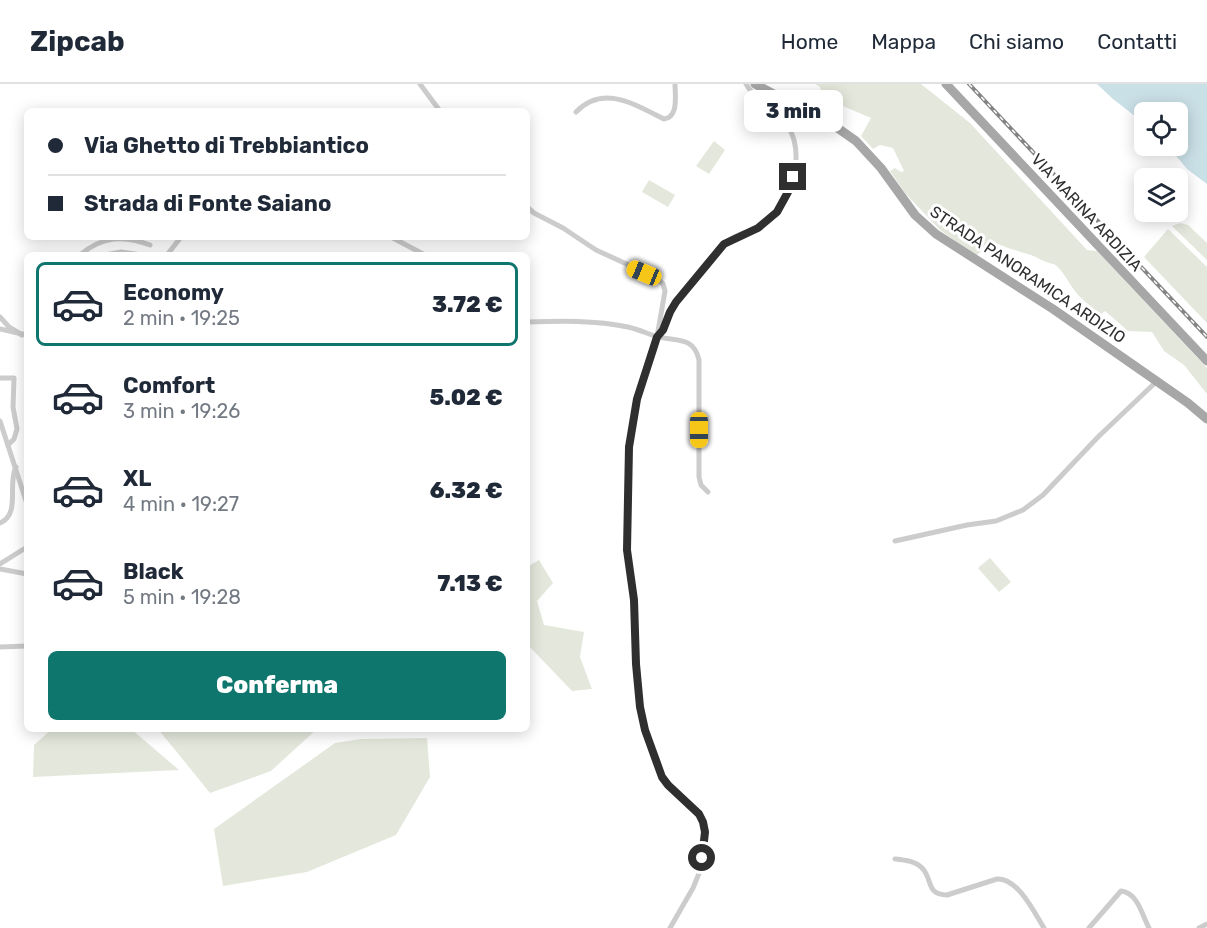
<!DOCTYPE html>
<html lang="it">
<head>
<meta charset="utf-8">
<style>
  :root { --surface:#fff; --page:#f2f2f3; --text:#1f2937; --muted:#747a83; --line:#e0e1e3; --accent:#0f766e }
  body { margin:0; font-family:Rubik,sans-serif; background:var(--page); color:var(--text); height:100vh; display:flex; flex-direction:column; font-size:22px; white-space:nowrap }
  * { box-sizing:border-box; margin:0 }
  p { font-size:20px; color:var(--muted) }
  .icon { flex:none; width:33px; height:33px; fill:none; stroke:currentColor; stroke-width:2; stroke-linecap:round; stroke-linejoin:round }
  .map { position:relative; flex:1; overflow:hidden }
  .sheet { position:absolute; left:24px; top:168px; width:506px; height:480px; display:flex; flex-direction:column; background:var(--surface); border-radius:9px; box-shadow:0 3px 15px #0003 }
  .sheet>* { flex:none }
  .hud { position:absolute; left:24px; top:24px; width:506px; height:132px; border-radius:9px; box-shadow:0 3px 15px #0003; display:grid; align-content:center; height:132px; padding:0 24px; background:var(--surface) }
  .buttons { position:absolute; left:1134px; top:18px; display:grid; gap:12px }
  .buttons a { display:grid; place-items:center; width:54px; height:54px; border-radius:9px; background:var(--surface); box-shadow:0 3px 15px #0003; font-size:30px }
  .end { position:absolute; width:27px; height:27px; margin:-14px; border:8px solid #2f2f2f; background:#fff; box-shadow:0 0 0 3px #fff }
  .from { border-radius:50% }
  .bubble { position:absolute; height:42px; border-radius:9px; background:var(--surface); box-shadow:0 3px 15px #0003; font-size:20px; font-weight:800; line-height:42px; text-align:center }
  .car { position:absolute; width:18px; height:36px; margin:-18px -9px; border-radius:8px; box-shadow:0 0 4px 2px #0007; background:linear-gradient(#f5c518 24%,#345 0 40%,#f5c518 0 76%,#345 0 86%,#f5c518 0) }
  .hud b { display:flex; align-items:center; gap:21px; height:57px; font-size:22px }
  .hud b+b { border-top:2px solid var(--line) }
  .hud i { width:15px; height:15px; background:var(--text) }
  ul { padding:10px 0 0; list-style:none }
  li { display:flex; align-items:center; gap:18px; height:84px; margin:0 12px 9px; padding:0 12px; border:3px solid transparent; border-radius:9px }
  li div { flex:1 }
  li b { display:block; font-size:22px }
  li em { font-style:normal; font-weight:800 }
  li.selected { border-color:var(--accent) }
  li>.icon { width:54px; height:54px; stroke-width:1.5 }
  .cta { display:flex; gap:12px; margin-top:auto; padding:12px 24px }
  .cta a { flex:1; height:69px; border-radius:9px; background:var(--accent); color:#fff; font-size:24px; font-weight:800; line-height:69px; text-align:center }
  header { display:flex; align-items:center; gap:36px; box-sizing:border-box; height:84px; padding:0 30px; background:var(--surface); border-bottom:2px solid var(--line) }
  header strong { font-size:28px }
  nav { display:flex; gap:33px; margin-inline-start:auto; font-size:21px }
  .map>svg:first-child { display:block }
</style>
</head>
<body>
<header>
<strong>Zipcab</strong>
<nav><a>Home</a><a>Mappa</a><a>Chi siamo</a><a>Contatti</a></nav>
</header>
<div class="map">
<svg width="1207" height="844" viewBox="0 0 1207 844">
  <rect width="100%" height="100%" fill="#fff"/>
  <g fill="#e4e8dc">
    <path d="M815,0h106l49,39 117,127 10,1 110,117v26l-23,-29 -20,-14 -12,-19 -24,-1 -23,-20 -4,3c-11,-8 -22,-16 -29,-27 -6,-9 -10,-17 -18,-23 -9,-1 -15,-6 -23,-9 -12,-4 -22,-6 -33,-11l-14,5 -8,7 -36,-26 -35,-37 -15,-22 5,-3 6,4 3,-1 -11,-23 -13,-3 -7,4 -12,-13 10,-18 -47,-20 -4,-11z"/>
    <polygon points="714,57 725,66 709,90 696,82"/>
    <polygon points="649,96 675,111 668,123 642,108"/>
    <polygon points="1180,139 1188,141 1207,159 1207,176 1172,142"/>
    <polygon points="1168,145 1207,183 1207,239 1144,173"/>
    <polygon points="990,474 1011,498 999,508 978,484"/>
    <polygon points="539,476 553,499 537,517 544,541 584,548 580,573 592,605 572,607 527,560 527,483"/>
    <polygon points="52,645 131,645 179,686 33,693 34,661"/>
    <polygon points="158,645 317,645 271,687 210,709"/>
    <polygon points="427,654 430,693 396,751 307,788 223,802 214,745 335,659 361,655"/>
  </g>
  <polygon fill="#cae0e7" points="1097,0 1207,0 1207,100 1187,85 1168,62 1178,62 1178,28 1144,28 1144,39 1113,15"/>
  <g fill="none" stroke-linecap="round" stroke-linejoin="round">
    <g stroke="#ccc" stroke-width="5">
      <polyline points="420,0 440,27"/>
      <path d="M576,28c27,-28 58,-8 88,7 15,-2 11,-24 11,-35"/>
      <polyline points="526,122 534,129 563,144 596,166 655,193 663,200 665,207 657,253 637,315 629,363 627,466 634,516 636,580 640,623 645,646 661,692 668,701 700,730 705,748 700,787 693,804 670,844"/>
      <polyline points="391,153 425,171"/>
      <path d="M80,171c22,-19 44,-20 70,-10"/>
      <polyline points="105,171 121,168 142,171"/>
      <polyline points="167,171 181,153"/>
      <polyline points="0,233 9,243 22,251"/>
      <path d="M526,238c34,-1 69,-2 102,5 9,2 18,6 27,9 19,6 39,-1 44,24v117l2,8 7,7"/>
      <polyline points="0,245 27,251"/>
      <path d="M658,252c9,-10 11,-23 18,-34 10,-12 21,-23 31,-35 5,-7 10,-15 16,-22 11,-12 31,-13 44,-23 26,-20 38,-68 21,-96 -11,-17 -32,-24 -42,-42"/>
      <polyline points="0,294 14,294 13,323 17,345 14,355 8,361"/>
      <polyline points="0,337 27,420"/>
      <path d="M0,439c21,-9 7,-39 16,-56"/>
      <polyline points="895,457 967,441 996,437 1023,426 1043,411 1098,353 1157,297"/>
      <polyline points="0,480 27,463"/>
      <polyline points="0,485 27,490"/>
      <polyline points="0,563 27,562"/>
      <path d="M895,775c10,1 21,2 28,10 10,12 3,25 24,26l50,-16c21,-1 37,33 47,49"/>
      <path d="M1089,844l32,-37c17,2 21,24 28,37"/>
      <polyline points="1199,844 1207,840"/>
    </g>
    <g stroke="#a7a7a7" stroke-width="9">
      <polyline points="755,0 839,45 856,57 881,84 915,131 936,150 1053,225 1188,319 1207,335"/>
      <polyline points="946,0 1207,277"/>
    </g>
    <g stroke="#848484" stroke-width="4">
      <polyline id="rail" points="969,0 1207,253"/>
    </g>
    <use href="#rail" stroke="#fff" stroke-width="1.5" stroke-dasharray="4.5" stroke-linecap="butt"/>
  </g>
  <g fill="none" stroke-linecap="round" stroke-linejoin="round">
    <polyline stroke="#2f2f2f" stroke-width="8" points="702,774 705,748 703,738 699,730 668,701 662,693 645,646 640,623 636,580 634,516 627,466 629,363 637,315 657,253 663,246 670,228 676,218 724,160 758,144 777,128 788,108 793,93"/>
  </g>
  <g text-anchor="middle" stroke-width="6" stroke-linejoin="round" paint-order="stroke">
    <g font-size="16" fill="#2f2f2f" stroke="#fff">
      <text transform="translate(1087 128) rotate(47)" y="6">VIA MARINA ARDIZIA</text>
      <text transform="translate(1028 190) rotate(34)" y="6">STRADA PANORAMICA ARDIZIO</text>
    </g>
  </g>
</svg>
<div class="buttons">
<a><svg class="icon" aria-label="locate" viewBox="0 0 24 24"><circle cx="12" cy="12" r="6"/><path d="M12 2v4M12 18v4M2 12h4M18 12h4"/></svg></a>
<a><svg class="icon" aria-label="layers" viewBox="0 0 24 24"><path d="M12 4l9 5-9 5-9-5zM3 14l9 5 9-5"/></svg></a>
</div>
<i class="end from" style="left:702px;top:774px"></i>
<i class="end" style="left:793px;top:93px"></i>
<div class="bubble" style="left:744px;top:6px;width:99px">3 min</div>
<i class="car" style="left:644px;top:189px;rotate:292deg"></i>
<i class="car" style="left:699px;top:346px;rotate:180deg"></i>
<div class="hud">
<b><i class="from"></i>Via Ghetto di Trebbiantico</b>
<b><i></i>Strada di Fonte Saiano</b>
</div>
<section class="sheet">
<ul>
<li class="selected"><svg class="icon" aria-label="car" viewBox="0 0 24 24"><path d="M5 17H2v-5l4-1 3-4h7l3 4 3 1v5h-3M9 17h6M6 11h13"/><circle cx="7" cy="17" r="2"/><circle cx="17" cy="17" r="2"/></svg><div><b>Economy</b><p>2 min · 19:25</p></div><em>3.72 €</em></li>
<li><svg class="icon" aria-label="car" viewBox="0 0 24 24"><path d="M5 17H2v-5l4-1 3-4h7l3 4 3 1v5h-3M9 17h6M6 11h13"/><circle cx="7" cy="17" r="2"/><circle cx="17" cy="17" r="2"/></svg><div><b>Comfort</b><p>3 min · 19:26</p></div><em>5.02 €</em></li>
<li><svg class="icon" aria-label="car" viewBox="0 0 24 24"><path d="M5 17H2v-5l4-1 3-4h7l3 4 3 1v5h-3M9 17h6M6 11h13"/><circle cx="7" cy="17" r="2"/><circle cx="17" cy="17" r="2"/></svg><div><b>XL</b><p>4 min · 19:27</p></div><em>6.32 €</em></li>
<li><svg class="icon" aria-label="car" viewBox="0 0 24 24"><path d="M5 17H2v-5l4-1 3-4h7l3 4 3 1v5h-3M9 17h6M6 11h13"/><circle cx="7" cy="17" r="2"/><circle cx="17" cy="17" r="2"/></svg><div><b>Black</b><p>5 min · 19:28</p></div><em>7.13 €</em></li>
</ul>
<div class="cta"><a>Conferma</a></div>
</section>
</div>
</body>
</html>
